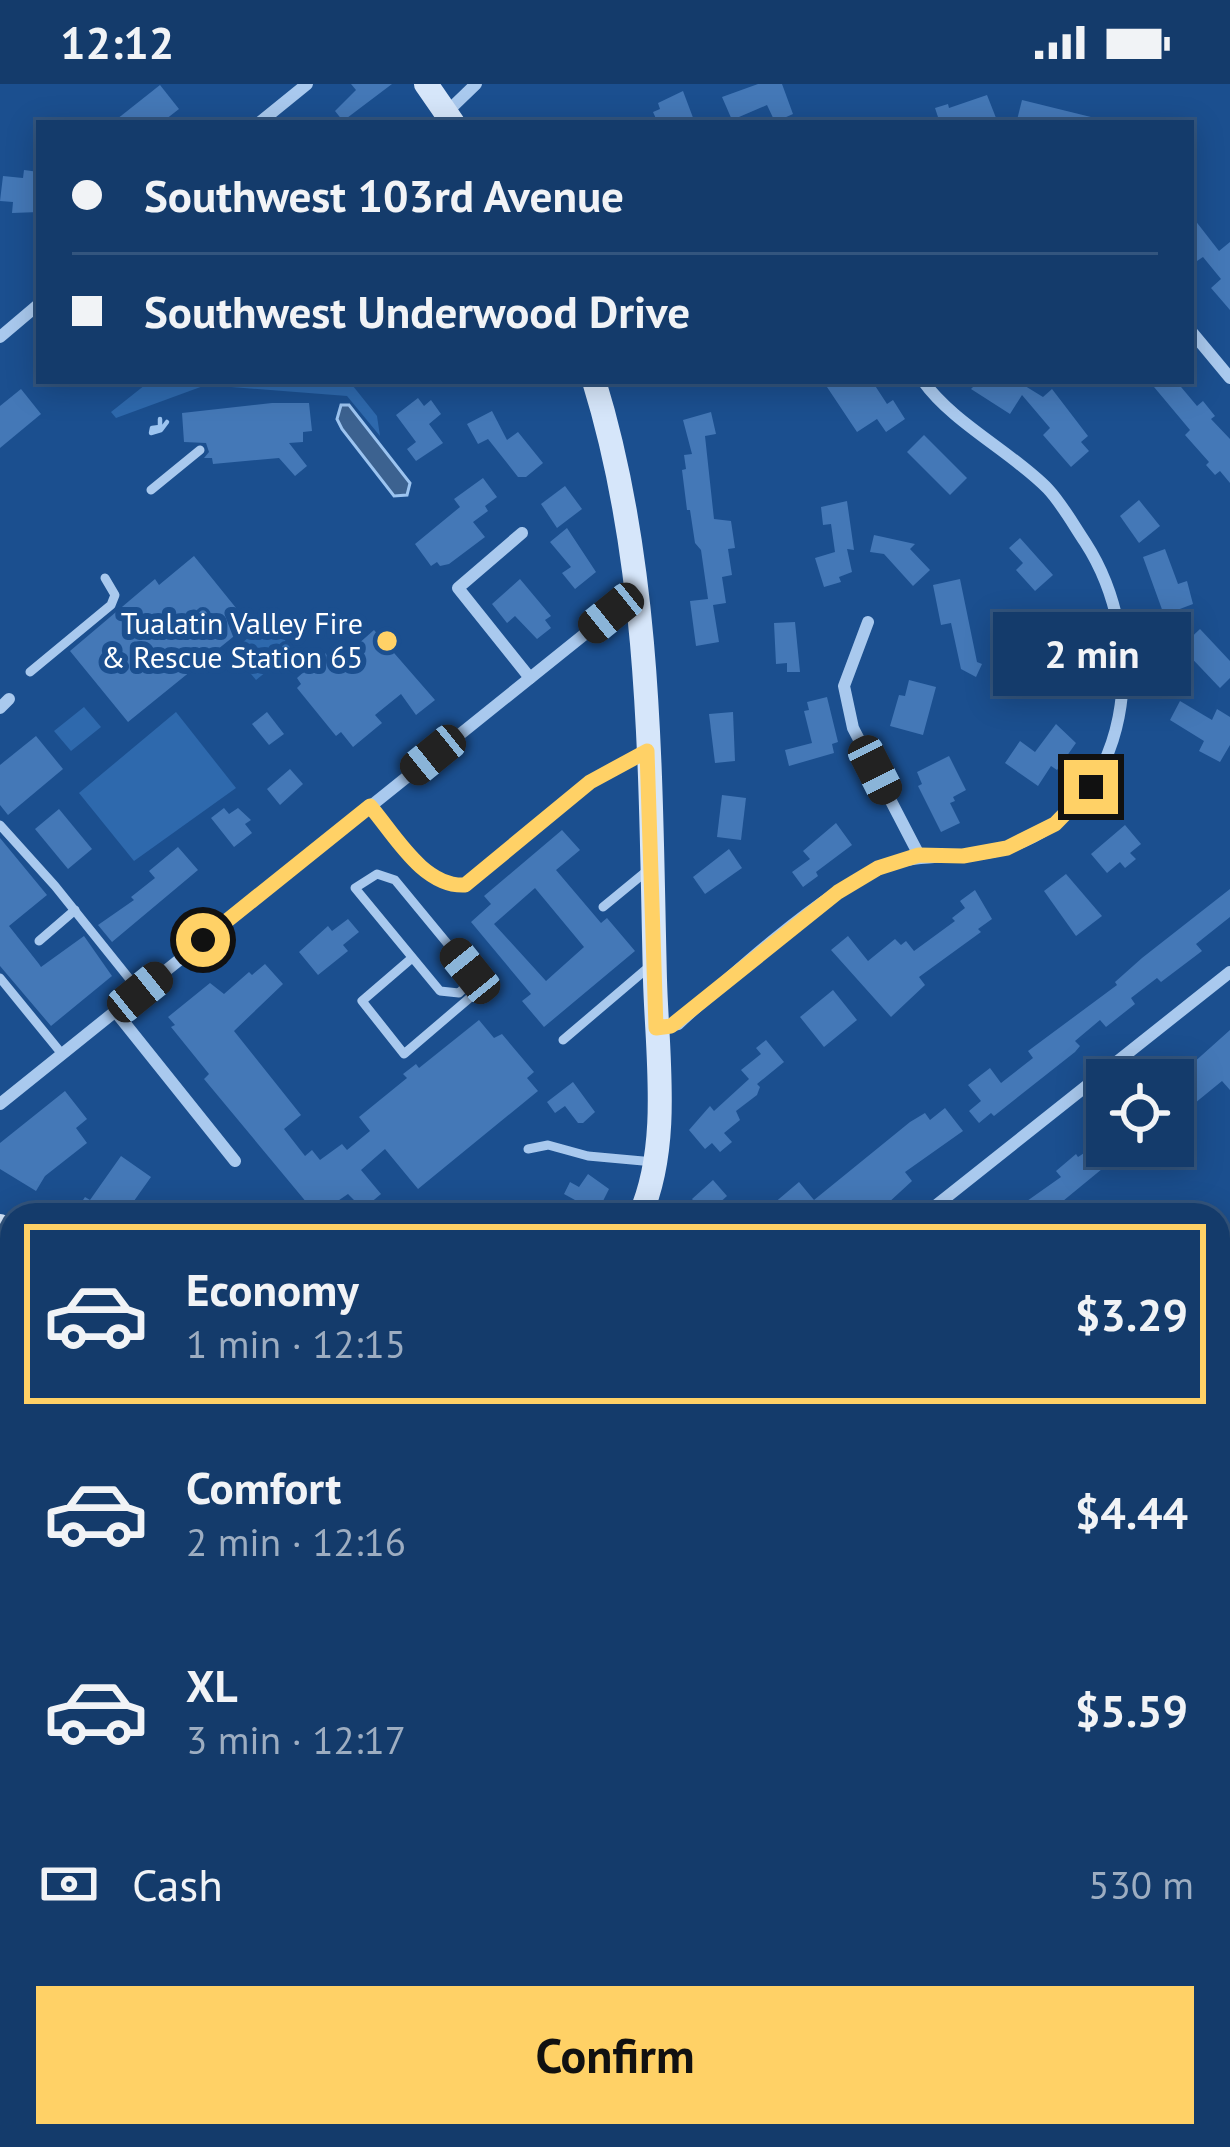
<!DOCTYPE html>
<html lang="en">
<head>
<meta charset="utf-8">
<style>
  :root { --surface:#143b6b; --page:#1d4271; --text:#f1f3f6; --muted:#9dadc1; --line:#33557e; --accent:#ffd166 }
  body { margin:0; font-family:"PT Sans",sans-serif; background:var(--page); color:var(--text); height:100vh; display:flex; flex-direction:column; font-size:45px; white-space:nowrap }
  * { box-sizing:border-box; margin:0 }
  p { font-size:39px; color:var(--muted) }
  .icon { flex:none; width:66px; height:66px; fill:none; stroke:currentColor; stroke-width:2; stroke-linecap:round; stroke-linejoin:round }
  .map { position:relative; flex:1; overflow:hidden }
  .sheet { position:absolute; left:0px; top:1119px; width:1230px; height:945px; display:flex; flex-direction:column; background:var(--surface); border-radius:36px 36px 0 0; box-shadow:0 6px 30px #0003,0 0 0 3px var(--line) }
  .sheet>* { flex:none }
  .guide { position:absolute; left:36px; top:36px; width:1158px; height:264px; border-radius:0px; box-shadow:0 6px 30px #0003,0 0 0 3px var(--line); display:grid; align-content:center; height:264px; padding:0 36px; background:var(--surface) }
  .tools { position:absolute; left:1086px; top:975px; display:grid; gap:24px }
  .tools a { display:grid; place-items:center; width:108px; height:108px; border-radius:0px; background:var(--surface); box-shadow:0 6px 30px #0003,0 0 0 3px var(--line); font-size:60px }
  .end { position:absolute; width:54px; height:54px; margin:-27px; border:15px solid #ffd166; background:#111; box-shadow:0 0 0 6px #111 }
  .from { border-radius:50% }
  .bubble { position:absolute; height:84px; border-radius:0px; background:var(--surface); box-shadow:0 6px 30px #0003,0 0 0 3px var(--line); font-size:39px; font-weight:800; line-height:84px; text-align:center }
  .car { position:absolute; width:36px; height:72px; margin:-36px -18px; border-radius:15px; box-shadow:0 0 9px 3px #0007; background:linear-gradient(#222 24%,#8ab4d8 0 40%,#222 0 76%,#8ab4d8 0 86%,#222 0) }
  .guide b { display:flex; align-items:center; gap:42px; height:114px; font-size:45px }
  .guide b+b { border-top:3px solid var(--line) }
  .guide i { width:30px; height:30px; background:var(--text) }
  ul { padding:21px 0 0; list-style:none }
  li { display:flex; align-items:center; gap:36px; height:180px; margin:0 24px 18px; padding:0 12px; border:6px solid transparent; border-radius:0px }
  li div { flex:1 }
  li b { display:block; font-size:45px }
  li em { font-style:normal; font-weight:800 }
  li.on { border-color:var(--accent) }
  li>.icon { width:108px; height:108px; stroke-width:1.5 }
  .pay { display:flex; align-items:center; gap:30px; height:132px; padding:0 36px; font-size:45px }
  .pay p { margin-inline-start:auto }
  .button { display:flex; gap:24px; margin-top:auto; padding:24px 36px }
  .button a { flex:1; height:138px; border-radius:0px; background:var(--accent); color:#111; font-size:48px; font-weight:800; line-height:138px; text-align:center }
  .status { display:flex; justify-content:space-between; align-items:center; height:84px; padding:0 60px; background:var(--surface); direction:ltr }
  .status svg { height:33px; fill:currentColor }
  .map>svg:first-child { display:block }
</style>
</head>
<body>
<div class="status"><b>12:12</b><svg viewBox="0 0 49 12"><path d="M0 12V9h3v3zM5 12V6h3v6zM10 12V3h3v9zM15 12V0h3v12zM26 1h20v11H26zM47 4h2v5h-2z"/></svg></div>
<div class="map">
<svg width="1230" height="2063" viewBox="0 0 1230 2063">
  <rect width="100%" height="100%" fill="#1b4f8f"/>
  <g fill="#2e69ad">
    <polygon points="150,297 349,297 377,332 380,352 347,312 206,301 116,334 111,328"/>
    <polygon points="269,537 293,566 256,596 232,567"/>
    <polygon points="84,623 101,643 71,667 54,647"/>
    <polygon points="176,628 236,704 134,777 79,709"/>
    <polygon points="569,2052 979,2052 961,2063 581,2063"/>
  </g>
  <polygon fill="#3c6290" stroke="#9cc4f0" stroke-width="3" points="341,321 349,321 410,399 407,411 394,412 342,345 337,335"/>
  <g fill="none" stroke-linecap="round" stroke-linejoin="round">
    <g stroke="#9cc4f0" stroke-width="4.5">
      <polyline points="160,335 160,343 152,344 151,349 161,346 167,338"/>
      <polyline points="0,1644 12,1649"/>
    </g>
  </g>
  <g fill="#4478b7" fill-rule="evenodd">
    <polygon points="351,0 392,0 343,37 335,27 356,6"/>
    <polygon points="758,0 782,0 793,30 775,38 767,21 732,36 722,13"/>
    <polygon points="160,1 179,25 161,39 112,39"/>
    <polygon points="683,7 695,39 658,39 653,28 660,25 658,19"/>
    <polygon points="987,11 998,39 940,39 935,24 948,20 949,24"/>
    <polygon points="1022,16 1095,34 1094,39 1017,36"/>
    <polygon points="24,86 39,88 39,128 12,129 13,118 0,117 3,92 23,94"/>
    <polygon points="1191,131 1219,167 1230,158 1230,226 1211,204 1221,195 1203,173 1191,181"/>
    <polygon points="837,297 872,297 887,320 893,316 905,335 886,348 877,335 857,348 827,303"/>
    <polygon points="979,297 1017,297 1043,313 1052,305 1088,352 1081,358 1089,367 1071,383 1043,351 1050,344 1022,311 1010,330 971,305"/>
    <polygon points="1149,297 1176,297 1197,322 1203,317 1215,332 1211,335 1230,355 1230,399 1220,387 1215,391 1206,381 1209,378 1185,351 1190,346"/>
    <polygon points="21,305 41,330 0,364 0,322"/>
    <polygon points="418,314 424,322 431,316 441,330 429,340 443,359 416,377 407,365 416,358 396,331"/>
    <polygon points="272,319 309,319 312,347 303,348 303,358 289,359 307,382 295,392 279,374 213,380 212,374 204,374 209,368 206,359 184,358 182,329"/>
    <polygon points="492,327 507,356 518,348 543,379 526,393 518,393 488,355 478,360 467,340"/>
    <polygon points="711,328 716,350 705,352 714,435 731,437 735,464 728,465 732,491 722,493 726,519 713,521 719,558 696,562 690,517 708,515 701,466 695,459 690,426 687,426 682,386 686,385 684,371 692,370 683,336"/>
    <polygon points="924,351 967,394 950,411 907,368"/>
    <polygon points="483,394 497,413 485,422 488,427 473,438 485,453 449,480 440,482 437,478 431,482 415,460 460,423 454,415"/>
    <polygon points="565,402 582,425 557,444 541,420"/>
    <polygon points="1139,416 1160,442 1139,459 1120,432"/>
    <polygon points="847,417 854,466 847,465 852,488 839,493 841,498 824,503 815,474 835,468 831,440 823,441 821,423"/>
    <polygon points="567,444 596,488 575,505 562,489 571,483 550,458"/>
    <polygon points="874,451 915,460 910,465 930,486 913,502 884,470 870,468"/>
    <polygon points="1020,454 1053,491 1035,507 1016,486 1023,479 1009,464"/>
    <polygon points="1165,465 1178,500 1187,497 1193,520 1164,531 1143,473"/>
    <polygon points="194,472 249,540 128,638 70,567 155,495 159,501"/>
    <polygon points="520,495 551,532 545,536 551,544 537,555 515,532 507,539 492,520"/>
    <polygon points="960,495 977,578 982,580 976,593 961,585 951,539 941,541 933,501"/>
    <polygon points="795,538 800,588 787,588 787,579 776,580 774,539"/>
    <polygon points="1200,545 1230,577 1230,594 1220,604 1181,563"/>
    <polygon points="374,546 435,616 416,631 401,610 375,631 382,639 353,663 341,648 336,652 297,604 301,600 297,594 325,569 333,578 340,576"/>
    <polygon points="1048,562 1090,565 1088,615 1040,614 1040,595 1046,596"/>
    <polygon points="909,596 936,603 923,651 890,642 899,611 905,612"/>
    <polygon points="827,613 838,658 832,660 834,669 789,682 785,666 812,659 804,627 809,626 807,618"/>
    <polygon points="1180,617 1212,636 1217,625 1230,633 1230,661 1220,678 1199,667 1204,657 1170,636"/>
    <polygon points="267,628 284,650 269,661 252,640"/>
    <polygon points="733,628 735,677 715,679 709,630"/>
    <polygon points="1056,640 1076,659 1057,686 1051,682 1038,702 1005,679 1020,657 1035,668"/>
    <polygon points="36,652 63,685 8,731 0,721 0,681"/>
    <polygon points="949,672 966,706 953,713 955,717 950,719 960,739 941,748 918,702 922,700 917,688"/>
    <polygon points="290,685 303,700 280,721 267,705"/>
    <polygon points="722,711 746,714 741,756 717,753"/>
    <polygon points="224,724 229,730 238,724 251,736 245,740 252,749 234,763 211,734"/>
    <polygon points="59,725 92,765 68,785 35,745"/>
    <polygon points="836,739 852,761 816,788 818,792 803,803 792,788 810,775 803,767"/>
    <polygon points="1125,741 1141,760 1130,769 1136,775 1125,784 1120,778 1107,789 1091,770"/>
    <path d="M562,746l18,20 -24,20 45,53 6,-5 28,33 -91,76 -22,-26 9,-7 -60,-72 20,-18 -7,-8zM535,804l49,59 -38,34 -52,-57z"/>
    <polygon points="0,754 47,811 9,842 39,880 41,883 84,852 112,892 51,942 0,882"/>
    <polygon points="178,763 198,786 112,858 98,841 134,816 131,813 155,794 149,787"/>
    <polygon points="729,765 742,784 705,810 693,793"/>
    <polygon points="1066,790 1102,832 1076,852 1044,807"/>
    <polygon points="1230,805 1230,833 1196,860 1202,867 1161,898 1157,894 1131,914 1135,920 1106,943 1100,936 1075,957 1080,962 1075,968 994,1032 991,1029 979,1039 969,1027 981,1017 968,1001 990,984 1001,999 1033,974 1028,967 1117,901 1115,898 1142,874"/>
    <polygon points="975,806 992,835 978,845 981,848 919,893 925,901 891,933 831,866 848,852 868,877 895,855 901,861 906,857 914,867 955,837 952,834 965,824 960,817"/>
    <polygon points="348,835 359,848 343,861 348,867 318,891 299,868 328,842 332,847"/>
    <polygon points="265,880 283,900 234,947 301,1031 284,1045 305,1072 312,1066 320,1076 342,1060 347,1066 370,1047 359,1033 407,994 403,990 416,980 419,984 479,936 494,954 502,950 534,988 527,994 538,1007 418,1105 385,1065 361,1086 381,1110 363,1125 348,1110 317,1131 204,995 209,990 171,943 175,941 168,933 210,899 224,910 249,888 252,891"/>
    <polygon points="833,906 857,936 824,963 800,933"/>
    <polygon points="1230,946 1230,1006 1222,997 1173,1037 1173,997"/>
    <polygon points="766,956 784,978 757,1000 760,1003 757,1011 736,1027 740,1036 724,1049 732,1058 720,1068 712,1059 705,1065 689,1046 710,1022 714,1027 749,995 741,986 761,970 756,964"/>
    <polygon points="573,998 595,1028 583,1039 578,1039 565,1022 555,1029 547,1018"/>
    <polygon points="65,1007 87,1035 76,1044 87,1059 45,1092 36,1107 0,1085 0,1059"/>
    <polygon points="945,1024 963,1047 905,1088 912,1097 875,1131 799,1131 793,1124 783,1131 773,1120 799,1098 814,1116 910,1038 925,1029 930,1036"/>
    <polygon points="1107,1054 1107,1062 1130,1062 1063,1117 1073,1131 1007,1131 1061,1093 1056,1087 1076,1070 1078,1073"/>
    <polygon points="121,1072 151,1093 124,1131 80,1131 77,1125 85,1113 90,1116"/>
    <polygon points="588,1090 609,1105 599,1125 594,1122 589,1131 578,1131 569,1126 575,1116 564,1110 570,1098 579,1103"/>
    <polygon points="713,1096 727,1112 706,1131 692,1115"/>
  </g>
  <g fill="none" stroke-linecap="round" stroke-linejoin="round">
    <g stroke="#a9c9ee" stroke-width="9">
      <polyline points="151,406 200,366"/>
      <polyline points="30,588 111,521 115,511 105,494"/>
      <path d="M370,722c25,29 53,80 95,79l125,-104 56,-29"/>
      <polyline points="0,741 55,802 140,908"/>
      <polygon points="377,790 395,796 470,887 471,897 459,909 440,907 355,804"/>
      <polyline points="603,823 648,786"/>
      <polyline points="39,857 75,826"/>
      <polyline points="412,874 362,917 404,970 479,906 471,897"/>
      <polyline points="0,894 62,970"/>
      <polyline points="563,956 650,882"/>
      <polyline points="528,1065 548,1061 588,1072 654,1078"/>
      <polyline points="0,1199 8,1213 6,1224"/>
      <polyline points="0,1218 6,1224 0,1239"/>
      <polyline points="0,1550 12,1541"/>
      <polyline points="1115,2052 1133,2063"/>
      <polyline points="1079,2063 1091,2052"/>
    </g>
    <g stroke="#a9c9ee" stroke-width="12">
      <polyline points="447,28 476,0"/>
      <polyline points="259,39 307,0"/>
      <polyline points="1191,247 1230,294"/>
      <polyline points="0,253 39,220"/>
      <polyline points="522,449 458,504 530,594"/>
      <polyline points="868,538 844,602 853,644 919,771"/>
      <polyline points="0,624 9,615"/>
      <polyline points="115,927 235,1077"/>
      <path d="M658,944l20,-4c50,-46 143,-131 203,-156 41,-18 83,-6 125,-20 130,-41 144,-206 79,-306 -12,-18 -23,-38 -37,-53 -36,-37 -95,-66 -125,-108"/>
      <polyline points="0,1020 611,529 636,518"/>
      <polyline points="924,1131 1230,888"/>
      <polyline points="1218,1219 1230,1210"/>
      <polyline points="0,1279 12,1269"/>
      <polyline points="1218,1539 1230,1530"/>
      <polyline points="0,1857 12,1848"/>
      <polyline points="0,1948 12,1964"/>
      <polyline points="47,2052 66,2055"/>
      <polyline points="14,2063 28,2052"/>
      <polyline points="92,2063 106,2052"/>
      <polyline points="489,2063 502,2052"/>
      <polyline points="1008,2063 1028,2052"/>
    </g>
    <g stroke="#d6e6fa" stroke-width="24">
      <polyline points="426,0 453,39"/>
      <path d="M594,297c59,191 56,401 61,599 2,74 16,165 -15,235"/>
      <polyline points="0,1142 12,1150"/>
      <polyline points="1218,2050 1230,2056"/>
    </g>
  </g>
  <g fill="none" stroke-linecap="round" stroke-linejoin="round">
    <path stroke="#ffd166" stroke-width="15" d="M203,856l167,-134c25,29 53,81 95,79l125,-103 57,-31 9,277 15,-2 167,-134 40,-24 41,-13 44,1 44,-8 48,-24 36,-37"/>
  </g>
  <circle fill="#ffd166" stroke="#1b4f8f" stroke-width="4.5" cx="387" cy="557" r="12"/>
  <g text-anchor="middle" stroke-width="12" stroke-linejoin="round" paint-order="stroke">
    <g font-size="30" fill="#fff" stroke="#1b4f8f" text-anchor="end">
      <text x="363" y="550">Tualatin Valley Fire<tspan x="363" dy="34">&amp; Rescue Station 65</tspan></text>
    </g>
  </g>
</svg>
<div class="tools">
<a><svg class="icon" aria-label="locate" viewBox="0 0 24 24"><circle cx="12" cy="12" r="6"/><path d="M12 2v4M12 18v4M2 12h4M18 12h4"/></svg></a>
</div>
<i class="end from" style="left:203px;top:856px"></i>
<i class="end" style="left:1091px;top:703px"></i>
<div class="bubble" style="left:993px;top:528px;width:198px">2 min</div>
<i class="car" style="left:611px;top:529px;rotate:231deg"></i>
<i class="car" style="left:433px;top:671px;rotate:231deg"></i>
<i class="car" style="left:875px;top:686px;rotate:153deg"></i>
<i class="car" style="left:470px;top:887px;rotate:321deg"></i>
<i class="car" style="left:140px;top:908px;rotate:51deg"></i>
<div class="guide">
<b><i class="from"></i>Southwest 103rd Avenue</b>
<b><i></i>Southwest Underwood Drive</b>
</div>
<section class="sheet">
<ul>
<li class="on"><svg class="icon" aria-label="car" viewBox="0 0 24 24"><path d="M5 17H2v-5l4-1 3-4h7l3 4 3 1v5h-3M9 17h6M6 11h13"/><circle cx="7" cy="17" r="2"/><circle cx="17" cy="17" r="2"/></svg><div><b>Economy</b><p>1 min · 12:15</p></div><em>$3.29</em></li>
<li><svg class="icon" aria-label="car" viewBox="0 0 24 24"><path d="M5 17H2v-5l4-1 3-4h7l3 4 3 1v5h-3M9 17h6M6 11h13"/><circle cx="7" cy="17" r="2"/><circle cx="17" cy="17" r="2"/></svg><div><b>Comfort</b><p>2 min · 12:16</p></div><em>$4.44</em></li>
<li><svg class="icon" aria-label="car" viewBox="0 0 24 24"><path d="M5 17H2v-5l4-1 3-4h7l3 4 3 1v5h-3M9 17h6M6 11h13"/><circle cx="7" cy="17" r="2"/><circle cx="17" cy="17" r="2"/></svg><div><b>XL</b><p>3 min · 12:17</p></div><em>$5.59</em></li>
</ul>
<div class="pay"><svg class="icon" aria-label="cash" viewBox="0 0 24 24"><path d="M3 7h18v10H3z"/><circle cx="12" cy="12" r="2"/></svg>Cash<p>530 m</p></div>
<div class="button"><a>Confirm</a></div>
</section>
</div>
</body>
</html>
